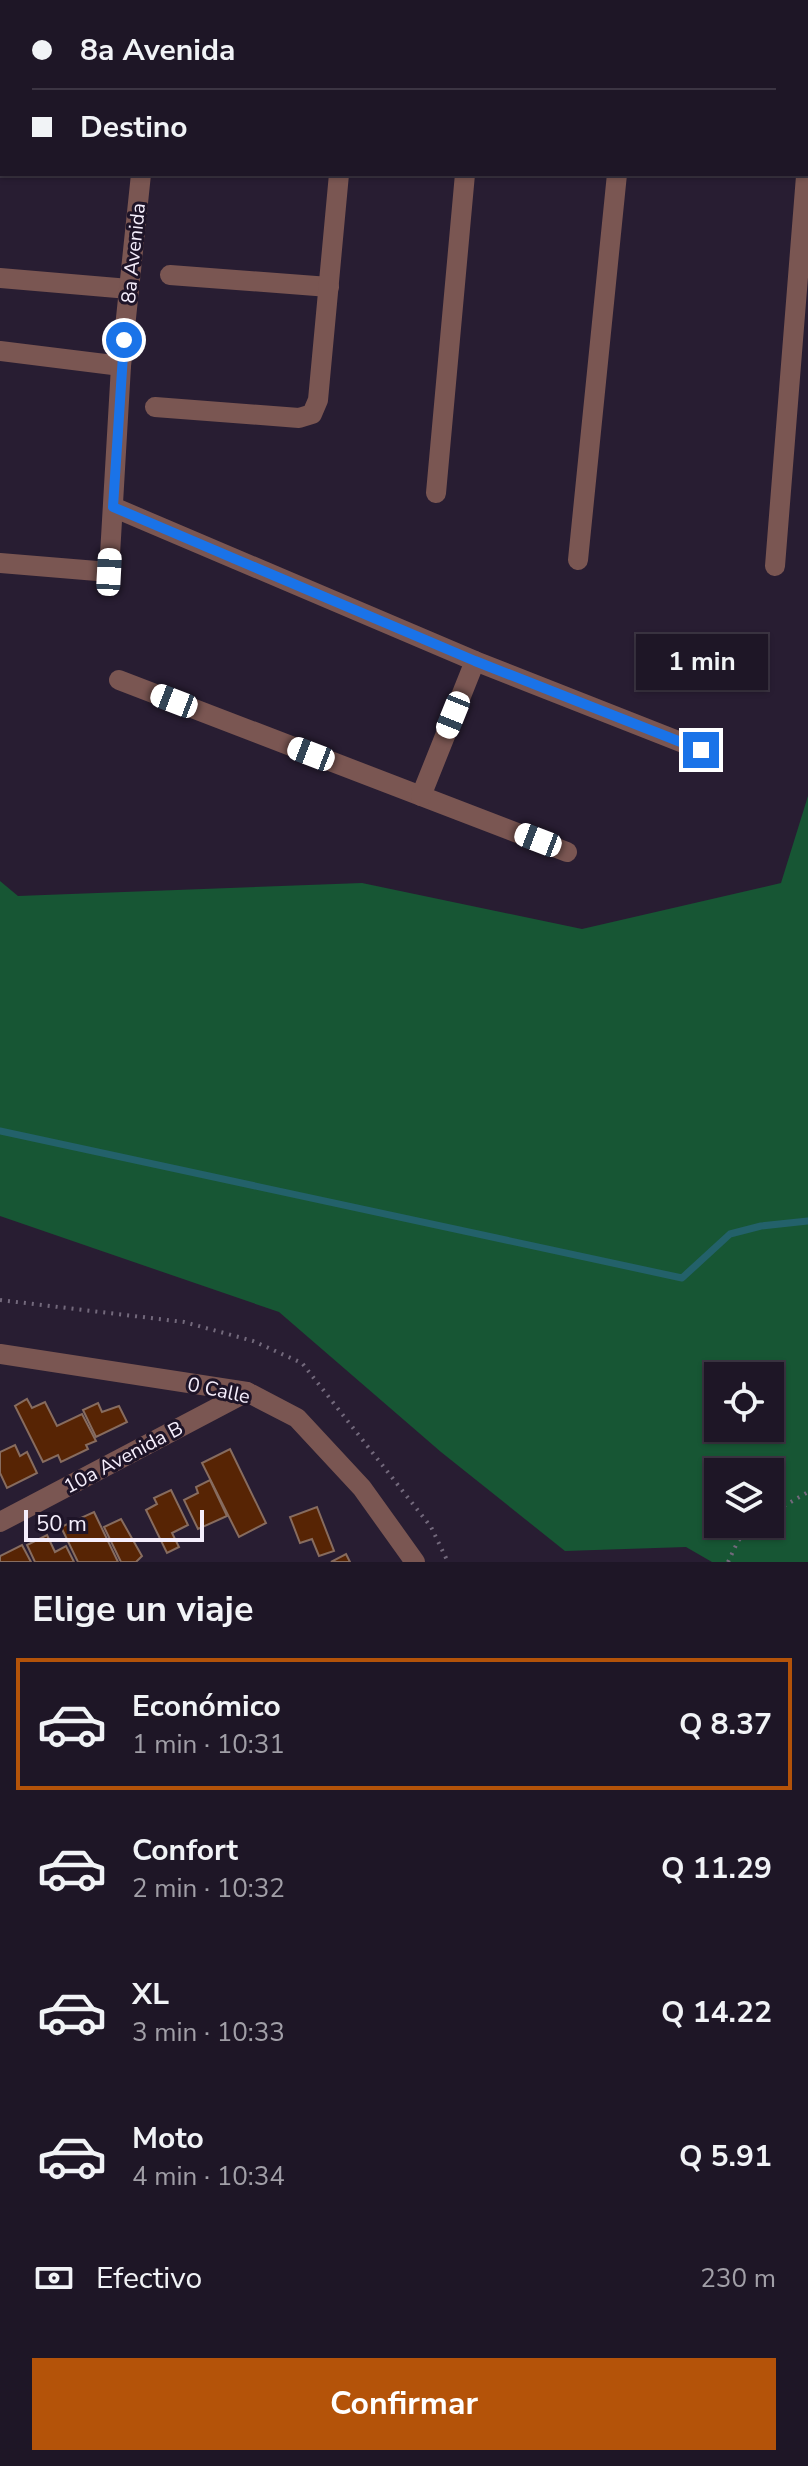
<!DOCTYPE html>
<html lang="es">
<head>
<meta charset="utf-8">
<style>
  :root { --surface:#1e1626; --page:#261f2e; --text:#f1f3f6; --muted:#a19fa7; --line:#3c3543; --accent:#b45309 }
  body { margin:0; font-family:"Nunito Sans",sans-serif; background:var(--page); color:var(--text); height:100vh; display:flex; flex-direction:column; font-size:30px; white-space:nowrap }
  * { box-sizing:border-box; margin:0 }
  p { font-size:26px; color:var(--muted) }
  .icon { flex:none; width:44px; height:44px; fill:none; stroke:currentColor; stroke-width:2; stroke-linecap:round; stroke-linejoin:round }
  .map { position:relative; height:1562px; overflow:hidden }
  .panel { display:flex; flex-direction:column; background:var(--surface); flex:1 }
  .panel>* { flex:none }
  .top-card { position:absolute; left:0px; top:0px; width:808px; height:176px; box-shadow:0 2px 6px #0004,0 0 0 2px var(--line); display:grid; align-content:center; height:176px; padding:0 32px; background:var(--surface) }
  .fabs { position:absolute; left:704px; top:1362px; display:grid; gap:16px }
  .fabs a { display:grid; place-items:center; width:80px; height:80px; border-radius:0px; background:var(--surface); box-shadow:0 2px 6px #0004,0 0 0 2px var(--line); font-size:40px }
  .scale { position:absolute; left:24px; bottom:20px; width:180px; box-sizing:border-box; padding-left:8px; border:4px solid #f5eefc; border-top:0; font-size:22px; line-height:28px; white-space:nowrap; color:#f5eefc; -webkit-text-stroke:6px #1e1428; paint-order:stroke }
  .end { position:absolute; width:36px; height:36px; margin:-18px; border:10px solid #1a73e8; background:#fff; box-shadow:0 0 0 4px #fff }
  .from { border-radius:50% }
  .bubble { position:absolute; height:56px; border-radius:0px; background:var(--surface); box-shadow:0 2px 6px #0004,0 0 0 2px var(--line); font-size:26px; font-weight:700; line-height:56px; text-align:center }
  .car { position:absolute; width:24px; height:48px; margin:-24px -12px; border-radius:10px; box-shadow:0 0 6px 2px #0007; background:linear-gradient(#fff 24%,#345 0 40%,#fff 0 76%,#345 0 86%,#fff 0) }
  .top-card b { display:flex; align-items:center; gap:28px; height:76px; font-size:30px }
  .top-card b+b { border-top:2px solid var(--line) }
  .top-card i { width:20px; height:20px; background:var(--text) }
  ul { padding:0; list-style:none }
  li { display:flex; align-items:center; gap:24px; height:132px; margin:0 16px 12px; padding:0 16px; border:4px solid transparent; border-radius:0px }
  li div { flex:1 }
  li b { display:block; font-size:30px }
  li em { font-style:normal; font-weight:700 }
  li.current { border-color:var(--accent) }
  li>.icon { width:72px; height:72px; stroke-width:1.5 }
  h2 { padding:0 32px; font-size:36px; line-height:96px }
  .pay { display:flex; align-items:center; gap:20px; height:88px; padding:0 32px; font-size:30px }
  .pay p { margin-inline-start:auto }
  .cta { display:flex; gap:16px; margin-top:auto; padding:16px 32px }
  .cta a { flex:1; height:92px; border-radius:0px; background:var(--accent); color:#fff; font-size:32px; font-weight:700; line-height:92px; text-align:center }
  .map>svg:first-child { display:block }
</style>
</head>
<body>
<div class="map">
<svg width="808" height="1562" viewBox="0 0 808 1562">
  <rect width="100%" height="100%" fill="#281d32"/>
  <path fill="#175634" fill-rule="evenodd" d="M808,796v766h-96l-26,-15 -121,4 -124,-99 -162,-140 -279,-96v-335l18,15 344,-13 220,46 199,-46zM718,1376h52v52h-52zM718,1472h52v52h-52z"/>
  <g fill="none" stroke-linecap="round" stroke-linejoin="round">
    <polyline stroke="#23616a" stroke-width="7" points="0,1131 682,1278 730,1234 761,1226 808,1221"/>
  </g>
  <g fill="#572404" stroke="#876c5f" stroke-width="2">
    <polygon points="0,29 2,31 2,107 0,107"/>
    <polygon points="27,1399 32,1408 45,1402 57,1426 82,1414 96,1441 86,1445 88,1449 61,1462 58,1455 43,1462 15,1406"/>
    <polygon points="98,1403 102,1412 119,1406 127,1422 96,1437 83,1410"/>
    <polygon points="15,1445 20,1456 27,1452 37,1473 7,1488 0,1473 0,1452"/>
    <polygon points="230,1449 266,1523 239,1537 202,1463"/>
    <polygon points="210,1480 227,1516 198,1529 184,1500 198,1493 196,1487"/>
    <polygon points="171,1490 188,1525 172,1533 179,1547 167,1553 146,1510 157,1504 154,1498"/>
    <polygon points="317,1507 334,1551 319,1556 312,1539 300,1543 290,1517"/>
    <polygon points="94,1512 118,1562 78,1562 61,1527"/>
    <polygon points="121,1519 142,1556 136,1562 121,1562 104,1527"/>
    <polygon points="47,1535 55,1552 66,1546 74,1562 35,1562 27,1545"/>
    <polygon points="22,1545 31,1562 0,1562 0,1556"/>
    <polygon points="346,1554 350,1562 331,1562"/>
  </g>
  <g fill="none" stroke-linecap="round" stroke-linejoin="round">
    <g stroke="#73697c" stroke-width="4" stroke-dasharray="2 6" stroke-linecap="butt">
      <polyline points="0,1300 184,1322 253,1341 302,1363 431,1527 448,1562"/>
      <polyline points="770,1514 808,1492"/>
      <polyline points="728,1562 738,1541 754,1524"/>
    </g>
    <g stroke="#7a5652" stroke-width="20">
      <polyline points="224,0 250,2"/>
      <polyline points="159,2 159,0"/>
      <polyline points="356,2 356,0"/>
      <polyline points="481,2 481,0"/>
      <polyline points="635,2 635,0"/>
      <polyline points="806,100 808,100"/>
      <polyline points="170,275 329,287"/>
      <polyline points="0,278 129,289"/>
      <polyline points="0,351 121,366"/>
      <polyline points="155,407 299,418 312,414 318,400 339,174"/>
      <polyline points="436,493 465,174"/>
      <polyline points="113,507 475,661 701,750"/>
      <polyline points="578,560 617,174"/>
      <polyline points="0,563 109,572 121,366 141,174"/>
      <polyline points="775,566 808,151"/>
      <polyline points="119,680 567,852"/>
      <polyline points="421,796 475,661"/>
      <polyline points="0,1354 247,1392 297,1418 362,1488 415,1562"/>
      <polyline points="0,1522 247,1392"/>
    </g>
  </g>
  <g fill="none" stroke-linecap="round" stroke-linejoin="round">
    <polyline stroke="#1a73e8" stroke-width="10" points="124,340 113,507 475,661 701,750"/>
  </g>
  <g text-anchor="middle" stroke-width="6" stroke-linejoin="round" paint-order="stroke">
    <g font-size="20" fill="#f5eefc" stroke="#1e1428">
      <text transform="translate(133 253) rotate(-84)" y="7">8a Avenida</text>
      <text transform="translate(219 1390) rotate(12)" y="7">0 Calle</text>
      <text transform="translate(123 1457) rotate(-28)" y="7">10a Avenida B</text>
    </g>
  </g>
</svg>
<div class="fabs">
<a><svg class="icon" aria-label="locate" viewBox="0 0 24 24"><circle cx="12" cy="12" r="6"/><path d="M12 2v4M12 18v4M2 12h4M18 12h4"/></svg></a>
<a><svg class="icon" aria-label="layers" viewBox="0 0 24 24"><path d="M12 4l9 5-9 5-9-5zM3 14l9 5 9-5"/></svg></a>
</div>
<div class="scale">50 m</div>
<i class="end from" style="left:124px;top:340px"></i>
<i class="end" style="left:701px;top:750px"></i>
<div class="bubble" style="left:636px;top:634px;width:132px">1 min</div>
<i class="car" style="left:109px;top:572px;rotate:3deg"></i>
<i class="car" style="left:174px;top:701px;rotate:291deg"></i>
<i class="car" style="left:453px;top:715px;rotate:202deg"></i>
<i class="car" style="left:311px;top:754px;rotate:291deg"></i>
<i class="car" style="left:538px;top:840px;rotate:291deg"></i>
<div class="top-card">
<b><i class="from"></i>8a Avenida</b>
<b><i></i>Destino</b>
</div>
</div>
<section class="panel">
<h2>Elige un viaje</h2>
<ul>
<li class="current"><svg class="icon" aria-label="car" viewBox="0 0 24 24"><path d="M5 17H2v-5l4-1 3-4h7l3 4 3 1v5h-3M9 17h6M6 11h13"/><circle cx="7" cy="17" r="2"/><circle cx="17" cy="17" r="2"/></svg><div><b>Económico</b><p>1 min · 10:31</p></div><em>Q 8.37</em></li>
<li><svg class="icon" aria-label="car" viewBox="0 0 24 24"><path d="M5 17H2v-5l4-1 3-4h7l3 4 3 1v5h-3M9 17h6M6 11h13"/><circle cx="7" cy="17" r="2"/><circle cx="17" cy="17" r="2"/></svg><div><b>Confort</b><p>2 min · 10:32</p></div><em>Q 11.29</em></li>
<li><svg class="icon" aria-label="car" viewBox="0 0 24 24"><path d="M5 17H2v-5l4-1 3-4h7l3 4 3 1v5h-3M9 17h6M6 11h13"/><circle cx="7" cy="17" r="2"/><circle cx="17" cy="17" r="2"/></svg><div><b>XL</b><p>3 min · 10:33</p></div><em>Q 14.22</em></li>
<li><svg class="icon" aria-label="car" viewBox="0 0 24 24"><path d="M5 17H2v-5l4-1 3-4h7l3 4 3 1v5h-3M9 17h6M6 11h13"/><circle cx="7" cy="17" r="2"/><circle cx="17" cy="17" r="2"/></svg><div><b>Moto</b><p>4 min · 10:34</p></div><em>Q 5.91</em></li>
</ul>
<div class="pay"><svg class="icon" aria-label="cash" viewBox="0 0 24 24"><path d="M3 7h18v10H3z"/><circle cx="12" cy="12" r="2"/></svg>Efectivo<p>230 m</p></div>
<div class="cta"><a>Confirmar</a></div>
</section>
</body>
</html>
